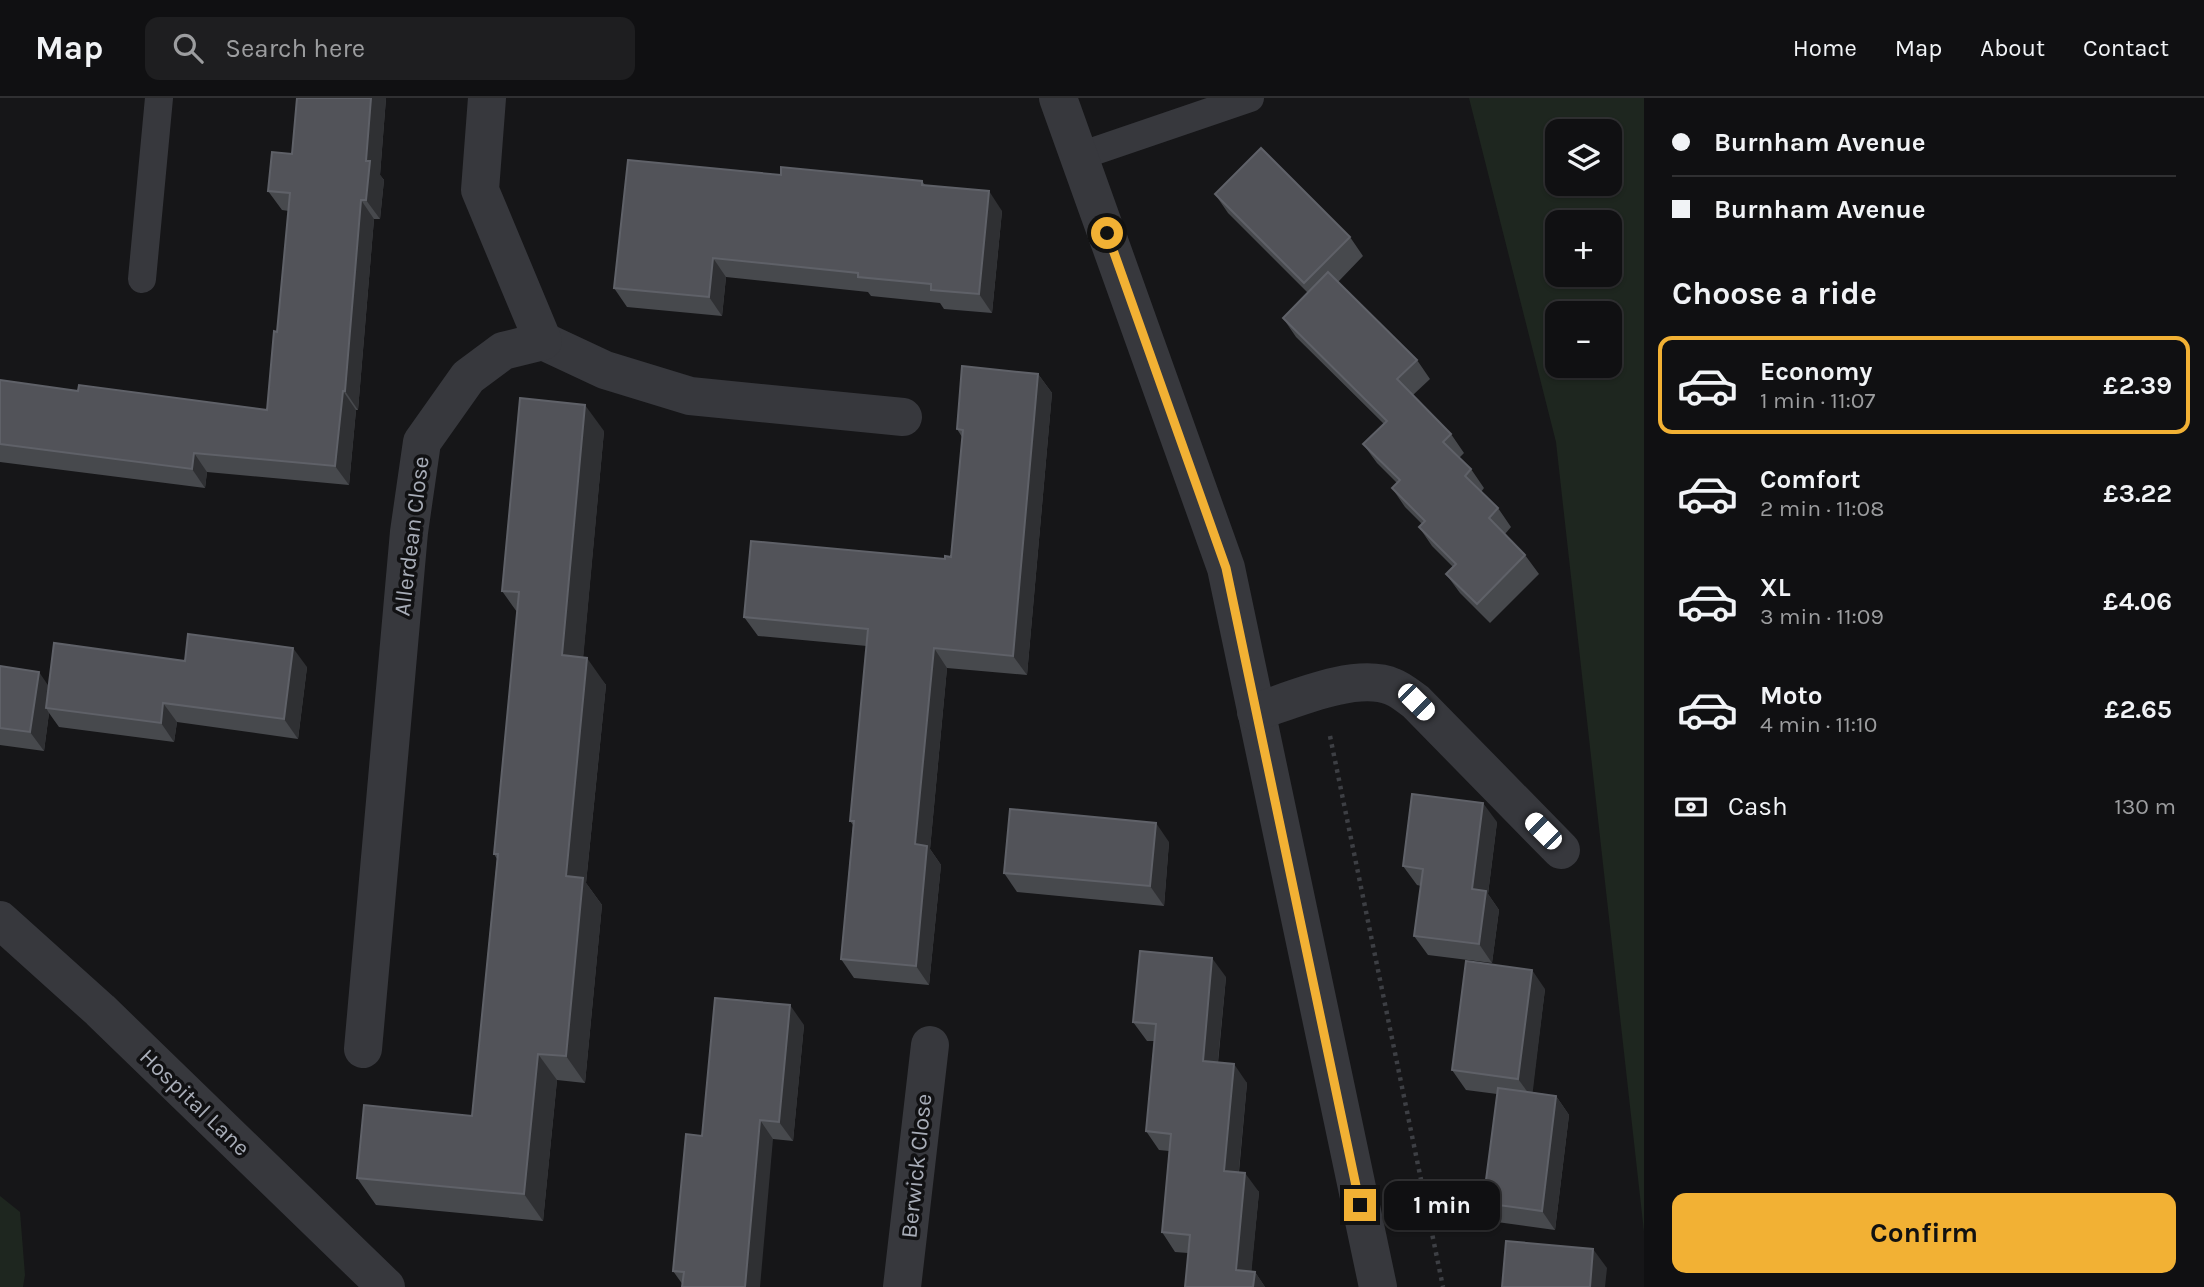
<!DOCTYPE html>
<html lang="en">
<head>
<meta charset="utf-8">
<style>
  :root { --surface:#101012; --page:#1e1e20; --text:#f1f3f6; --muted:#9c9d9f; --line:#303032; --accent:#f2b134 }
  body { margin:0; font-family:Karla,sans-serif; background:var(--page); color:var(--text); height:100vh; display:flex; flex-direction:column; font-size:26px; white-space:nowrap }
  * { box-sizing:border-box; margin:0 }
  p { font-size:23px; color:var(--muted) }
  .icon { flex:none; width:38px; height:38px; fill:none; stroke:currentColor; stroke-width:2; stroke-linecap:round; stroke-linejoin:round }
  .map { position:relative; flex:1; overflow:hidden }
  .sheet { display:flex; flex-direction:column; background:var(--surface); width:560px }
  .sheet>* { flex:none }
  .top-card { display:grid; align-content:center; height:154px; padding:0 28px; background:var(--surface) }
  .buttons { position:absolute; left:1545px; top:21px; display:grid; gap:14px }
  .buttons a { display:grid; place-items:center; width:77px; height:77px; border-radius:14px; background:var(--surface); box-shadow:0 2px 5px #0004,0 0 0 2px var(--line); font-size:35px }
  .end { position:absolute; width:32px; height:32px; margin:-16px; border:9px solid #f2b134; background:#111; box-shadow:0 0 0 4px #111 }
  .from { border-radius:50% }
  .bubble { position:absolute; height:49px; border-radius:14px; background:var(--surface); box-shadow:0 2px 5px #0004,0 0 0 2px var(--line); font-size:23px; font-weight:700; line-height:49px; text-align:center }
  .car { position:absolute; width:21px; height:42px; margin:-21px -10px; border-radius:9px; box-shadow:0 0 5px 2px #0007; background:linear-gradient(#fff 24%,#345 0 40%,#fff 0 76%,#345 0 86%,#fff 0) }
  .top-card b { display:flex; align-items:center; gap:24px; height:66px; font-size:26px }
  .top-card b+b { border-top:2px solid var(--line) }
  .top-card i { width:18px; height:18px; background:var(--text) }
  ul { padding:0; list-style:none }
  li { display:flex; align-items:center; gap:21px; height:98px; margin:0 14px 10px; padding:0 14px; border:4px solid transparent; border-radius:14px }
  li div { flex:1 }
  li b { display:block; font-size:26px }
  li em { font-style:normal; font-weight:700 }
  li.selected { border-color:var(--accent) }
  li>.icon { width:63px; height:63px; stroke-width:1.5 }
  h2 { padding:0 28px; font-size:32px; line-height:84px }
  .pay { display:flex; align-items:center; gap:18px; height:77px; padding:0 28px; font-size:26px }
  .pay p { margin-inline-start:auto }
  .primary-button { display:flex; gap:14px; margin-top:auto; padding:14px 28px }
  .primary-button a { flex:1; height:80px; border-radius:14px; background:var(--accent); color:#111; font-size:28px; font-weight:700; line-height:80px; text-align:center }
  header { display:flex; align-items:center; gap:42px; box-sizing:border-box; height:98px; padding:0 35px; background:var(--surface); border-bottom:2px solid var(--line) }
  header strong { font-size:33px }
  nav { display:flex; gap:38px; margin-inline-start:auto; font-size:24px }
  .search { width:490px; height:63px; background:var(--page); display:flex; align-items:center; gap:18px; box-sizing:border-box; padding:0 24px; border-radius:14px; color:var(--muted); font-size:26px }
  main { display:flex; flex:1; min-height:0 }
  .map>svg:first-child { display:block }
</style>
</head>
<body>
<header>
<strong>Map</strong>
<div class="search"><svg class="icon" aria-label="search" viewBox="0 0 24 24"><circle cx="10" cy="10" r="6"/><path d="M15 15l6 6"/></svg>Search here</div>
<nav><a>Home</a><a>Map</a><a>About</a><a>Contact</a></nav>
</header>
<main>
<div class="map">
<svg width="1644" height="1189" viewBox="0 0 1644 1189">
  <rect width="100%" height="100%" fill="#161618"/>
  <g fill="#1e261f" fill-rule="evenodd">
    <path d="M1469,0h175v1134l-88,-790zM1558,33h52v53h-52zM1610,124v53h-52v-53zM1610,215v53h-52v-53z"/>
    <polygon points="0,1098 20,1114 25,1177 23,1189 0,1189"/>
  </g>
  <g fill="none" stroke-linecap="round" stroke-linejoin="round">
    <polyline stroke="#3d3f44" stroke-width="4.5" stroke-dasharray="3.5 5" stroke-linecap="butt" points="1330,638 1443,1189"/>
    <g stroke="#37383d" stroke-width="28">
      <polyline points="1080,58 1250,0"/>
      <polyline points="142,181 159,0"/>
    </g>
    <g stroke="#37383d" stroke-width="38">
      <polyline points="1058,0 1226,470 1378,1189"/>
      <polyline points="543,243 605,272 690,298 903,319"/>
      <path d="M1256,614c36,-12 101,-41 137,-25 8,3 16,10 23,15l145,148"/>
      <polyline points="0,822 100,912 386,1189"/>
      <polyline points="363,951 409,434 422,344 468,279 503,253 543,243 480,92 487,0"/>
      <polyline points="902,1189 930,947"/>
    </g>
  </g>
  <g fill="#47494d">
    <polygon points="297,0 386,0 380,77 384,82 380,121 374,121 358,312 356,312 349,387 207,374 205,390 0,364 0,282 78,293 267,312 277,234 289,113 282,112 268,93 292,56"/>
    <polygon points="781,77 922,83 925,87 1002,113 992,215 944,211 940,205 871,198 868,194 726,179 722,218 627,209 614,190"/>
    <polygon points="1215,96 1350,139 1363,158 1338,184 1417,262 1430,281 1413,297 1451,336 1464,355 1459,360 1471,371 1484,390 1481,394 1498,410 1511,429 1505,436 1525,457 1539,476 1490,525 1460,495 1446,476 1453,469 1432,448 1419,429 1422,426 1405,409 1392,390 1397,385 1377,365 1363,346 1384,326 1296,239 1283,220 1308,195 1228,115"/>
    <polygon points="1038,276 1052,295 1027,577 947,570 930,751 941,767 929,887 854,880 841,861 853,727 850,723 867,548 758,538 744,519 945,461 951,459 962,339 957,331"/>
    <polygon points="604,333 583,559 606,587 586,785 602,807 585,985 557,982 543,1123 376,1107 357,1080 472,1018 497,761 494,756 517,514 502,493"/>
    <polygon points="185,563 307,569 298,641 177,624 174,644 59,629 49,615 44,653 0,647 0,568 48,588"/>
    <polygon points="1497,724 1488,796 1499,812 1492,865 1428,857 1414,838 1421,788 1417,787 1403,768"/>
    <polygon points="1169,744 1164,808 1017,794 1004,775"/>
    <polygon points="1226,879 1218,965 1247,985 1239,1074 1259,1094 1251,1174 1255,1174 1265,1189 1185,1189 1188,1155 1175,1154 1162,1134 1169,1053 1159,1052 1146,1033 1154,943 1147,943 1133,924"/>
    <polygon points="1545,891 1532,994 1556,998 1569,1017 1555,1132 1497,1124 1483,1105 1497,996 1466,992 1452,972"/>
    <polygon points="804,927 793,1043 773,1041 683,1187 673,1173"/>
  </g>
  <g fill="#2f3033">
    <polygon points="371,0 386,0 380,77 384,82 380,121 366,102 366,63"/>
    <polygon points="989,93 1002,113 992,215 979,196"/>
    <polygon points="361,102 374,121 358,312 345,293"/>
    <polygon points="713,160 726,179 722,218 709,199"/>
    <polygon points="1038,276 1052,295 1027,577 1013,558"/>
    <polygon points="343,293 356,312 349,387 335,368"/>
    <polygon points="585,307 604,333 581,584 562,557"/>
    <polygon points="194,355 207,374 205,390 192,371"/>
    <polygon points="293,550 307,569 298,641 284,621"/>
    <polygon points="934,550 947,570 930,751 941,767 929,887 916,868 915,746"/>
    <polygon points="587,560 606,587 586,785 602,807 585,985 566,958 566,778"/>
    <polygon points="39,574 52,593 46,610 49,615 44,653 30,634"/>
    <polygon points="163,605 177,624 174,644 161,625"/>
    <polygon points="1483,705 1497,724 1488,796 1499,812 1492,865 1479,846 1472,791"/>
    <polygon points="1156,725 1169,744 1164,808 1150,788"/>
    <polygon points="1212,860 1226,879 1216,982 1203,963"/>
    <polygon points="1532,872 1545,891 1532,1000 1518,981"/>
    <polygon points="790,907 804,927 793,1043 779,1024"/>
    <polygon points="538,956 557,982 543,1123 524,1096"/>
    <polygon points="1234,966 1247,985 1237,1092 1224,1073"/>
    <polygon points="1556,998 1569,1017 1555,1132 1542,1113"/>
    <polygon points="760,1022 773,1041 760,1189 745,1189"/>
    <polygon points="1245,1075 1259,1094 1250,1189 1236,1172"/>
    <polygon points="1593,1151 1607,1170 1605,1189 1590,1189"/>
    <polygon points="1255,1174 1265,1189 1253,1189"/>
  </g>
  <g fill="#525359" stroke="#5f6168" stroke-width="2">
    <polygon points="297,0 371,0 366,63 370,63 366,102 361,102 345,293 343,293 335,368 194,355 192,371 0,346 0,282 78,293 79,287 267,312 274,233 277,234 290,95 268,93 272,54 292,56"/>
    <polygon points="1261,50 1350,139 1304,185 1215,96"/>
    <polygon points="628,62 781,77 781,69 922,83 922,87 989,93 979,196 931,192 931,186 858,179 858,175 713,160 709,199 614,190"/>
    <polygon points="1328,174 1417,262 1397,281 1451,336 1443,344 1471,371 1465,378 1498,410 1489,420 1525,457 1477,506 1446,476 1456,466 1419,429 1425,423 1392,390 1400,382 1363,346 1387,323 1283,220"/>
    <polygon points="962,268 1038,276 1013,558 934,550 915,746 927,748 916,868 841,861 854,723 850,723 868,531 744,519 751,443 945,461 945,458 951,459 963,332 957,331"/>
    <polygon points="520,300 585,307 562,557 587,560 566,778 583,780 566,958 538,956 524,1096 357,1080 364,1007 472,1018 498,756 494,756 519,494 502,493"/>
    <polygon points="188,536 293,550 284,621 163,605 161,625 46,610 54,545 185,563"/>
    <polygon points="0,568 39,574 30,634 0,630"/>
    <polygon points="1412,696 1483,705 1472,791 1486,793 1479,846 1414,838 1423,771 1403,768"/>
    <polygon points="1010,711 1156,725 1150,788 1004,775"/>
    <polygon points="1140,853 1212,860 1203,963 1234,966 1224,1073 1245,1075 1236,1172 1255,1174 1253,1189 1185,1189 1190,1137 1162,1134 1171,1036 1146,1033 1156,926 1133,924"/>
    <polygon points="1466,863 1532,872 1518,981 1452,972"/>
    <polygon points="715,900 790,907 779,1024 760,1022 745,1189 682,1189 684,1174 673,1173 686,1036 702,1038"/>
    <polygon points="1498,990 1556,998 1542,1113 1483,1105"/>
    <polygon points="1506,1143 1593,1151 1590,1189 1502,1189"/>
  </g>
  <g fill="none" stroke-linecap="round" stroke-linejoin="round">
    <polyline stroke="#f2b134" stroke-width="9" points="1107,135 1226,470 1360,1107"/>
  </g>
  <g text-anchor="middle" stroke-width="7" stroke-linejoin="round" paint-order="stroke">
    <g font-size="23" fill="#a8adb8" stroke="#111113">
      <text transform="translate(411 438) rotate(-83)" y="8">Allerdean Close</text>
      <text transform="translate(195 1004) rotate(44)" y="8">Hospital Lane</text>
      <text transform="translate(916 1068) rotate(-84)" y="8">Berwick Close</text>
    </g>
  </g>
</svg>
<div class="buttons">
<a><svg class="icon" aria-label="layers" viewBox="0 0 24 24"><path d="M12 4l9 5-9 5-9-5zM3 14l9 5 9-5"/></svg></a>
<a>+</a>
<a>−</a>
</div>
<i class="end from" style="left:1107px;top:135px"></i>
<i class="end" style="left:1360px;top:1107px"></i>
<div class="bubble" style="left:1384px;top:1083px;width:116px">1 min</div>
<i class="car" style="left:1416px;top:604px;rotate:135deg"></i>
<i class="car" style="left:1543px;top:733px;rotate:315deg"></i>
</div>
<section class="sheet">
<div class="top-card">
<b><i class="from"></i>Burnham Avenue</b>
<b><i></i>Burnham Avenue</b>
</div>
<h2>Choose a ride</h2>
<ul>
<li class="selected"><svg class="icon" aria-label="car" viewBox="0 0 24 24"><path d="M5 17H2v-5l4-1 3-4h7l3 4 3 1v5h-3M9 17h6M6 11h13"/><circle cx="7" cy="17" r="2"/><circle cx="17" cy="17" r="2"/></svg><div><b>Economy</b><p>1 min · 11:07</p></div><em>£2.39</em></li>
<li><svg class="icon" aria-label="car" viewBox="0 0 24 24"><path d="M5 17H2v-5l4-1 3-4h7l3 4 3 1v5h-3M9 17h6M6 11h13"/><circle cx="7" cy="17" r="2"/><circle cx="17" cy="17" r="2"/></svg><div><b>Comfort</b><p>2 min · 11:08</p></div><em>£3.22</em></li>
<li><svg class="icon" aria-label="car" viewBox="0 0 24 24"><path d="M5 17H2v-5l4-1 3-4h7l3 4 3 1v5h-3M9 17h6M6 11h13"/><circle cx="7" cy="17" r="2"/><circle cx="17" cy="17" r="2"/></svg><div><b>XL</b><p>3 min · 11:09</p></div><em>£4.06</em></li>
<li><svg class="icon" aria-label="car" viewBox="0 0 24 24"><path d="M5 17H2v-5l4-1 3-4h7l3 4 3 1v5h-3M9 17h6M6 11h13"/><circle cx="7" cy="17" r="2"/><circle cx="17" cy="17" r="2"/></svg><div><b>Moto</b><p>4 min · 11:10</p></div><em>£2.65</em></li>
</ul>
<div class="pay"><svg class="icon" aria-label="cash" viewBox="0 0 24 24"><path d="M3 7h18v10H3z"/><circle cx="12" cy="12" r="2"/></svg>Cash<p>130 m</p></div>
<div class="primary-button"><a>Confirm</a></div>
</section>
</main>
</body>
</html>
